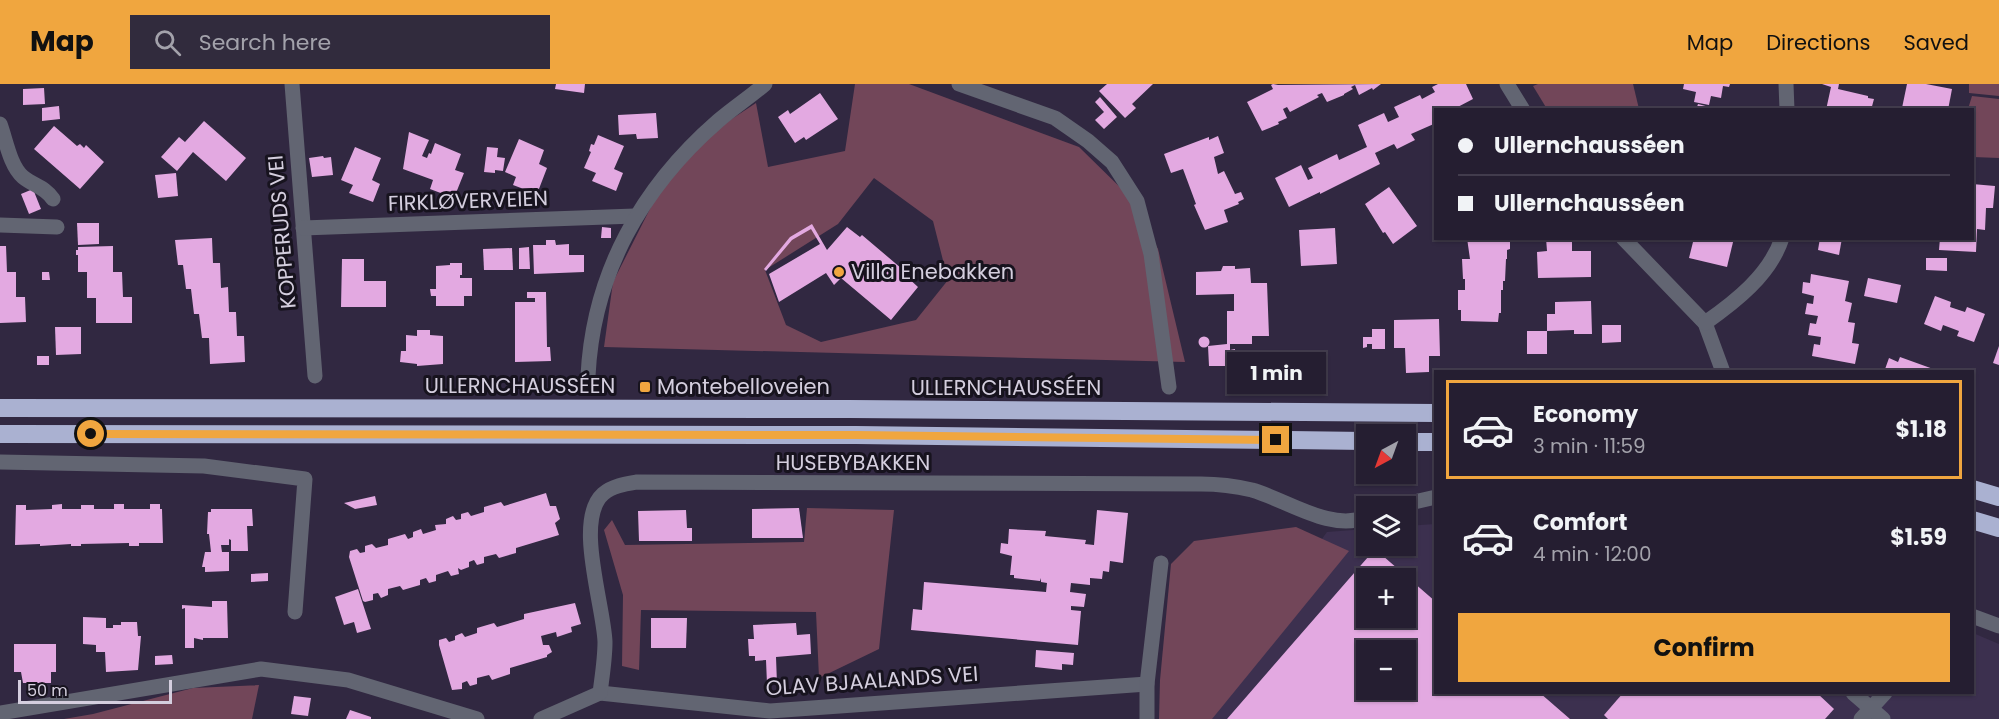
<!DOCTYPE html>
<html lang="en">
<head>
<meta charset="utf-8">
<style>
  :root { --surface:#251e31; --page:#312b3d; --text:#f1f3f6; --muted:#a3a2ab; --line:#423c4d; --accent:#f0a63f }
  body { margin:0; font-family:Poppins,sans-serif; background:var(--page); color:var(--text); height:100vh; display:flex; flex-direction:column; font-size:22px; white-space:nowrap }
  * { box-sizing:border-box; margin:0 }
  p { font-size:20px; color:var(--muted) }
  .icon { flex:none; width:33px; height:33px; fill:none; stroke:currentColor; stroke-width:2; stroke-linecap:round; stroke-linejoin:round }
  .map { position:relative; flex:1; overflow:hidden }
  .side { position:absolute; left:1434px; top:286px; width:540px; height:324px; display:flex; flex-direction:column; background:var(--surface); border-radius:0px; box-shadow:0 2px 4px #0004,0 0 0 2px var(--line) }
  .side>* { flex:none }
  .banner { position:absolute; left:1434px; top:24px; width:540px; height:132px; border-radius:0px; box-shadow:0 2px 4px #0004,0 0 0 2px var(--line); display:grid; align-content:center; height:132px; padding:0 24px; background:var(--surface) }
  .needle { width:39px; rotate:221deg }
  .controls { position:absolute; left:1356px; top:340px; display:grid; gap:12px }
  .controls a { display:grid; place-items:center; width:60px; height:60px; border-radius:0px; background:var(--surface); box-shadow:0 2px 4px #0004,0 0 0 2px var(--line); font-size:30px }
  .scale { position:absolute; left:18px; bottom:15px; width:154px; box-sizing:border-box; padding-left:6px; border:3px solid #d4cede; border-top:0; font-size:16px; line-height:21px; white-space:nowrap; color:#d4cede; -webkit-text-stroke:4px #17131e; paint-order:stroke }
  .end { position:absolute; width:27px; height:27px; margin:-14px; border:8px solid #f0a63f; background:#111; box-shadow:0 0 0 3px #111 }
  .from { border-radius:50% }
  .bubble { position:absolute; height:42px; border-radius:0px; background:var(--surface); box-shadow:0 2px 4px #0004,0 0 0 2px var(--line); font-size:20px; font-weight:700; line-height:42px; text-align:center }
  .banner b { display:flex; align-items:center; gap:21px; height:57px; font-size:22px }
  .banner b+b { border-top:2px solid var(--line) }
  .banner i { width:15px; height:15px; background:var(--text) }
  ul { padding:10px 0 0; list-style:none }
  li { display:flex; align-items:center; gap:18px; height:99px; margin:0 12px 9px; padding:0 12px; border:3px solid transparent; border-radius:0px }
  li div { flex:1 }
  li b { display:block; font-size:22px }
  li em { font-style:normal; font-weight:700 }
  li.active { border-color:var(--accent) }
  li>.icon { width:54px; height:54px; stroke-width:1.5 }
  .action { display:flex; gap:12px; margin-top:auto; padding:12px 24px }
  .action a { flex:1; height:69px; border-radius:0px; background:var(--accent); color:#111; font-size:24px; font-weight:700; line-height:69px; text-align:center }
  header { display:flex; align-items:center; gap:36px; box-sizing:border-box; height:84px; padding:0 30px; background:var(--accent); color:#111 }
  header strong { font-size:28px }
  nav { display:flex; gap:33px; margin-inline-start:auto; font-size:21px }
  .search { width:420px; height:54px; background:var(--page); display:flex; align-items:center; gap:15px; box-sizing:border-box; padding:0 21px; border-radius:0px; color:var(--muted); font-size:22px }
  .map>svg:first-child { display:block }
</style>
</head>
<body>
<header>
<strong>Map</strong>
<div class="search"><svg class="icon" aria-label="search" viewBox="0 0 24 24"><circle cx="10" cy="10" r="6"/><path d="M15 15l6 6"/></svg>Search here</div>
<nav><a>Map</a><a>Directions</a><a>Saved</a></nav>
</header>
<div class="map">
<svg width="1999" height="635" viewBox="0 0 1999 635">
  <rect width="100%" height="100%" fill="#312841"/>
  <path fill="#3c304f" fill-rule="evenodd" d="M1435,440l1,169h536l1,-60 26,11v75h-802l-4,-3 134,-184 39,-3v17h40v-20zM1366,495h40v39h-40zM1366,567h40v39h-40z"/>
  <g fill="#724659" fill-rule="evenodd">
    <path d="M855,0h54l170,63 51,50 28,52 27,113 -581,-15 9,-65 44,-87 52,-61 47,-31 12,64 77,-16zM874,94l59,43 15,59 -32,40 -95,22 -35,-17 -21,-55 73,-46z"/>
    <polygon points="1538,0 1633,0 1639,25 1547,25 1533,2"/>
    <polygon points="1969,0 1999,0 1999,12 1969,9"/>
    <polygon points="1972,12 1999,15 1999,74 1973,73 1972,26 1968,25"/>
    <polygon points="807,424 894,426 879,565 819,594 816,528 641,526 639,586 622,582 623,511 604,446 612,436 625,461 804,458"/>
    <polygon points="1296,443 1349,467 1212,635 1159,635 1160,596 1171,480 1194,457"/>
    <polygon points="259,601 252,635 64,635 93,630 193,604"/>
  </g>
  <g fill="#e3a9e1" fill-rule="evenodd">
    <polygon points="556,0 585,0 584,9 555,5"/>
    <polygon points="1107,0 1153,0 1132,20 1136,24 1125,34 1099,7"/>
    <polygon points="1273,0 1278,1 1381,0 1373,6 1372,4 1359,11 1355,1 1351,3 1353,5 1344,10 1344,11 1327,18 1322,9 1317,11 1319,13 1290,28 1287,23 1283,25 1287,34 1278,38 1279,40 1262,47 1247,18 1273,5 1271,1"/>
    <polygon points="1438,0 1466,0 1473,15 1452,26 1436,26 1436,39 1411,50 1415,56 1397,65 1394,60 1375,69 1380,80 1320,110 1320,108 1289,123 1275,94 1301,81 1308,96 1313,94 1308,84 1337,70 1339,76 1367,63 1358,41 1384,29 1388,38 1399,33 1394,23 1420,11 1422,15 1435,8 1432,3"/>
    <polygon points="1684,0 1730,0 1729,3 1723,2 1721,14 1711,12 1709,21 1694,18 1696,8 1683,5"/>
    <polygon points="1822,0 1839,0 1838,5 1868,12 1868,14 1874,15 1871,26 1826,26 1831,3"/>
    <polygon points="1907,0 1926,0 1952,5 1948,26 1902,24"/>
    <polygon points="44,4 45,20 23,21 23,5"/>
    <polygon points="820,9 838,35 806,56 804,53 795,59 778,33 788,26 790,30"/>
    <polygon points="1100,13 1117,33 1104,45 1095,36 1104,28 1095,18"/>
    <polygon points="1698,20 1717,25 1717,26 1696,26"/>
    <polygon points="59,22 60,35 42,37 42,24"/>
    <polygon points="656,29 658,54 637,55 636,50 619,51 618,31"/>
    <polygon points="204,37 246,74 226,97 193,68 177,87 161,73 179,53 185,58"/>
    <polygon points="54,42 77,62 80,60 84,64 86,61 104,78 80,105 34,65"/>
    <polygon points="409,48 429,56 422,72 427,74 429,69 431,70 435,59 461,70 455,86 464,89 454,114 430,105 433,96 403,85"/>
    <polygon points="598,51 624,62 614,85 623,89 616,107 592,97 596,89 584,84 591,68 589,67 591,60 594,61"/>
    <polygon points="1218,52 1224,69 1214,73 1218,90 1224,87 1235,110 1241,108 1244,115 1238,118 1239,120 1224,126 1228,138 1205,146 1194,121 1196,120 1183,85 1171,89 1164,70 1209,53 1209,56"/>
    <polygon points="519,55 544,66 539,80 547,84 537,110 513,101 516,93 505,88"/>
    <polygon points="355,63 381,74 372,96 380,100 373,118 349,109 353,101 341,96"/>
    <polygon points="487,63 498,64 497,73 505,74 503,87 495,86 495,89 484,88"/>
    <polygon points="323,72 324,74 331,73 333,91 312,93 309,74"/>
    <polygon points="176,89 178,112 158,114 155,91"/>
    <polygon points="1972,100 1995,102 1993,124 1986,124 1985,146 1977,145 1976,168 1939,166 1940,154 1972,154"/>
    <polygon points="1389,103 1417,142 1393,160 1385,148 1383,149 1365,120"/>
    <polygon points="33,105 41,125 29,130 21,110"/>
    <polygon points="77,139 99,139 99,160 78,161"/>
    <polygon points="812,140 827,166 847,143 860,153 862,151 908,190 906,192 918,203 891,236 841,194 834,201 826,189 779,218 769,190 820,160 811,145 792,156 766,187 764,185 790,153"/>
    <polygon points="602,143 611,144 611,154 601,154"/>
    <polygon points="1335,144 1337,180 1301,182 1299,146"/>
    <polygon points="212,154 213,179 220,179 221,204 228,203 229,228 236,228 237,252 244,252 245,278 210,280 209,254 202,254 199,230 194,230 191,205 186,205 183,181 178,181 175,156"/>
    <polygon points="1467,154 1510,154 1510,165 1507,166 1507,175 1506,175 1505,197 1503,197 1503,206 1501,206 1501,229 1499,229 1498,238 1461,237 1461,226 1458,226 1458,206 1465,206 1465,195 1463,195 1462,175 1470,175"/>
    <polygon points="1546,154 1572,154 1572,167 1591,167 1591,193 1538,194 1537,168 1547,167"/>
    <polygon points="1694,154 1734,154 1727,183 1689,174"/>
    <polygon points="1820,154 1842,154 1839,171 1818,166"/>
    <polygon points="546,156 555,156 556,161 569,160 569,171 584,171 584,188 534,190 533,161 546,161"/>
    <polygon points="0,162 6,162 7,188 16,188 16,213 25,213 26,238 0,239"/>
    <polygon points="113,162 113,188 122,188 123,213 132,213 132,239 96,239 96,214 87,214 87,188 78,188 78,171 76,171 76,166 78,166 78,163"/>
    <polygon points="529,163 530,185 519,185 519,164"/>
    <polygon points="512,164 513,186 484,186 483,165"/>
    <polygon points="1926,174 1947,174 1947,187 1926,186"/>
    <polygon points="342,175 364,175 364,197 386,197 386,223 341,223"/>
    <polygon points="450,179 462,179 462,191 460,191 460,194 472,194 472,212 464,212 464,222 436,222 436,212 431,212 430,205 436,205 436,182 450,181"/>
    <polygon points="1223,182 1235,182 1235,185 1250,184 1251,199 1267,199 1269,252 1252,252 1252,260 1230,260 1230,266 1235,265 1235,277 1230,277 1230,282 1209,282 1208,262 1227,260 1227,227 1234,227 1234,210 1196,211 1196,188 1221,187"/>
    <polygon points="42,188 49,188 50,196 42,196"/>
    <polygon points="1811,190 1849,197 1845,217 1852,219 1848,238 1855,239 1852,259 1859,260 1855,280 1812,272 1814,260 1820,261 1821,253 1808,251 1810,239 1816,240 1818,232 1805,230 1807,219 1813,220 1814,212 1802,209 1803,198 1810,199"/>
    <polygon points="1868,194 1901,201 1897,219 1864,212"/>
    <polygon points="527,208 546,208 547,263 550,263 551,277 515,278 515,218 535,218 535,214 527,214"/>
    <polygon points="1935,212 1951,218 1950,223 1965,228 1967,223 1985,230 1974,258 1957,252 1959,247 1943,241 1941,247 1924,240"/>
    <polygon points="1591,217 1592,250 1574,250 1574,246 1547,247 1547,230 1555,230 1555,218"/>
    <polygon points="1439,235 1440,272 1429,272 1429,288 1406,289 1405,264 1394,264 1394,236"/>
    <polygon points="1602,241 1621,241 1621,258 1602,259"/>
    <polygon points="55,243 81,243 81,270 56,271"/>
    <polygon points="1372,245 1385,245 1385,265 1372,265 1372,260 1367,260 1367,263 1363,264 1363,253 1372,253"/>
    <polygon points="417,246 430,246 430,251 443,252 443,280 417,282 417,280 400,278 401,267 406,267 406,251 417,252"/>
    <rect x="1527" y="247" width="20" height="23"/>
    <circle cx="1204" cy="258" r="5.5"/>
    <polygon points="1999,262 1999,281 1993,279"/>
    <rect x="37" y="272" width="12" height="9"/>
    <polygon points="1900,273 1936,286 1935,288 1884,288 1889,274 1898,278"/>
    <polygon points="546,409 550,422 556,422 560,435 555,439 559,451 516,464 516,469 499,474 496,470 484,473 484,479 477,481 474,476 469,478 469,483 461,486 458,484 459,490 451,492 448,487 436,491 436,497 429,499 426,494 420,496 420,501 403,506 400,502 388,505 388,511 381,514 378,509 373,510 373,516 365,518 363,517 349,473 350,467 357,465 360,469 365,468 365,462 372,460 376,464 388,461 388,455 405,450 408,455 413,453 413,448 421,445 423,450 436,446 435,441 446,440 446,435 453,432 456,436 461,435 461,430 468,428 471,432 484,428 484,423 501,418 504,422"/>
    <polygon points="375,412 377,421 355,425 344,419"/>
    <polygon points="62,420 62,425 81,425 81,421 94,421 94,425 114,425 114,420 124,420 124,425 150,425 150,420 160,420 160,425 162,425 163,459 139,459 139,462 129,462 129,459 81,460 81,462 71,462 71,460 40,462 40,460 15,461 16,421 26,421 26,426 52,425 52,421"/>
    <polygon points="799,424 803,454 752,454 752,425"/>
    <polygon points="211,425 252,425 253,442 247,442 248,467 231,467 231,456 229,455 229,461 221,461 222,468 229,468 229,487 205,488 205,483 202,483 205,468 211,468 209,450 207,450 208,428 211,428"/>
    <polygon points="686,426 687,444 692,444 692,457 639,457 638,427"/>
    <polygon points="1097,426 1128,429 1123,479 1110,477 1109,488 1103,487 1102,495 1090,494 1090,501 1071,499 1070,508 1086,510 1084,523 1071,522 1071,526 1081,527 1078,561 911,546 913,525 922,526 924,498 1046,508 1047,499 1041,498 1041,494 1040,497 1014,494 1014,491 1010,491 1012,472 1000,469 1001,459 1008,460 1009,445 1046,447 1045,452 1086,456 1085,460 1094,461"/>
    <path d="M1375,465l61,53v91h104l30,26h-343zM1366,495h40v39h-40zM1366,567h40v39h-40z"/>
    <polygon points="268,489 268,497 251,498 251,490"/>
    <polygon points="358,505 371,545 357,549 354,538 344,541 335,513"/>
    <polygon points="212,517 227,517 228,554 203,554 203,556 194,554 194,564 185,564 185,524 182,525 182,521 212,523"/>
    <polygon points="575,519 581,540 571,543 572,548 557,553 556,548 541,552 543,561 549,561 552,568 547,571 547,573 510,584 510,590 492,596 489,591 477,594 477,600 470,602 467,597 462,599 462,605 452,606 439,561 439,556 446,554 449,558 455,556 455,552 462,549 465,553 477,549 477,544 494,539 497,543 524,535 524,530"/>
    <polygon points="83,533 106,534 106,544 113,544 113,541 121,541 121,538 137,538 138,552 141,552 138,586 106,588 105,568 96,568 96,561 83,560"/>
    <polygon points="651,534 687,534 686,564 651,564"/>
    <polygon points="796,539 797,551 810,550 811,570 776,573 777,600 767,600 766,576 755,577 755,572 749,572 748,555 754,555 753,541"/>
    <polygon points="14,560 56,560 56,588 51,588 51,599 23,599 21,588 14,588"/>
    <polygon points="1036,566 1074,569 1073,581 1062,580 1062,586 1035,583"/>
    <polygon points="172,571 173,580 155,581 155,572"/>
    <polygon points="1623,609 1817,609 1834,625 1825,635 1608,635 1604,631"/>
    <polygon points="294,612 311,614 308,632 291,630"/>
    <polygon points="350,626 371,633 371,635 346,635"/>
  </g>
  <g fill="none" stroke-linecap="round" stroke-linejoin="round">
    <g stroke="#626572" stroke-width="15">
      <polyline points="292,0 315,292"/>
      <polyline points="959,0 1055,34 1088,57 1112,78 1137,117 1151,170 1169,303"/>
      <polyline points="1507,0 1523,26"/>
      <polyline points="1786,0 1787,26"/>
      <path d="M0,40c6,16 10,42 23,53 11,9 22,10 30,22"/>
      <polyline points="0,141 57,143"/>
      <polyline points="303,144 635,132"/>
      <polyline points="1623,154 1705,239 1723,288"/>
      <path d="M1705,239c30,-21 65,-48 77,-85"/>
      <path d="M588,292c5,-102 53,-188 130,-255 15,-13 32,-24 47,-37"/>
      <polyline points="0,378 204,382 305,395 295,528"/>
      <polyline points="1392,423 1436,413"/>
      <polyline points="1972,532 1999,542"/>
      <polyline points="600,609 770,627 1147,600"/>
      <polyline points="1853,609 1883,635"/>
      <polyline points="0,629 261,585 348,596 477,635"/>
      <path d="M541,635l59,-26c2,-16 5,-34 5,-51 -1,-36 -31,-122 -2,-148 9,-8 22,-10 34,-12l564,2c18,0 34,2 51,6 35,10 79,42 114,27"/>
      <polyline points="1147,635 1147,600 1161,479"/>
      <polyline points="1861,635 1885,609"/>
    </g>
    <g stroke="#aab1d1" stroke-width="18">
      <polyline points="0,324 850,325 1436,329"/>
      <polyline points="0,350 856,351 1366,357"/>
      <polyline points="1406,358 1436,358"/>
      <polyline points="1972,405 1999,413"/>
      <polyline points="1972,436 1999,444"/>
    </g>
  </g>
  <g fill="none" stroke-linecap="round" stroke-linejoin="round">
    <polyline stroke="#f0a63f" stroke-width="8" points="91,350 856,351 1276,356"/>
  </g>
  <g fill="#f0a63f" stroke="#17131e" stroke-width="2">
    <circle cx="839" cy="188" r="6"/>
    <rect x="639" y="297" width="12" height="12" rx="3"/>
  </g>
  <g text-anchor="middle" stroke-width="6" stroke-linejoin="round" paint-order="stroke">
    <g font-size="21" fill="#d4cede" stroke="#17131e">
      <text transform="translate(468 117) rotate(-2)" y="7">FIRKLØVERVEIEN</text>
      <text transform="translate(282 148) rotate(-95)" y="7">KOPPERUDS VEI</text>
      <text x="520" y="309">ULLERNCHAUSSÉEN</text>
      <text x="1006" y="311">ULLERNCHAUSSÉEN</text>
      <text x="853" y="386">HUSEBYBAKKEN</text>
      <text transform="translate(872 597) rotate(-4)" y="7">OLAV BJAALANDS VEI</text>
    </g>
    <g font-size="21" fill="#d4cede" stroke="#17131e" text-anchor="start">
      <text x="851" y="195">Villa Enebakken</text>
      <text x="657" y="310">Montebelloveien</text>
    </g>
  </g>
</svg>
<div class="controls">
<a><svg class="needle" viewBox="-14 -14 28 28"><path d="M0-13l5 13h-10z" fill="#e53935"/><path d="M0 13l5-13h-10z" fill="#a3a2ab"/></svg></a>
<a><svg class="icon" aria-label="layers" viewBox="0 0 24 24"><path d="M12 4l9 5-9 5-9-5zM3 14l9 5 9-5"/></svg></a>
<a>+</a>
<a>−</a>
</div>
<div class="scale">50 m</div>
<i class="end from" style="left:91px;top:350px"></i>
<i class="end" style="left:1276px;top:356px"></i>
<div class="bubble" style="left:1227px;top:268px;width:99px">1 min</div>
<div class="banner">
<b><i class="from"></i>Ullernchausséen</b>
<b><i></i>Ullernchausséen</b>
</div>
<section class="side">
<ul>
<li class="active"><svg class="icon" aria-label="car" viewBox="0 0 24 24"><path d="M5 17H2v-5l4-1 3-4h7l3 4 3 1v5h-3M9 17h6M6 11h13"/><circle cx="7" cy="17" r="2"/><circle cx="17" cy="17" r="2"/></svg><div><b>Economy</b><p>3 min · 11:59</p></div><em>$1.18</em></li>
<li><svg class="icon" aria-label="car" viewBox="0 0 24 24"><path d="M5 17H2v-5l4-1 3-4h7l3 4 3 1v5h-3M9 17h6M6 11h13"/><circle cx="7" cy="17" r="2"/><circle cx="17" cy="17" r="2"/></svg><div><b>Comfort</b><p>4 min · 12:00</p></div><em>$1.59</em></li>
</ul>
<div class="action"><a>Confirm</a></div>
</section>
</div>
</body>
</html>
